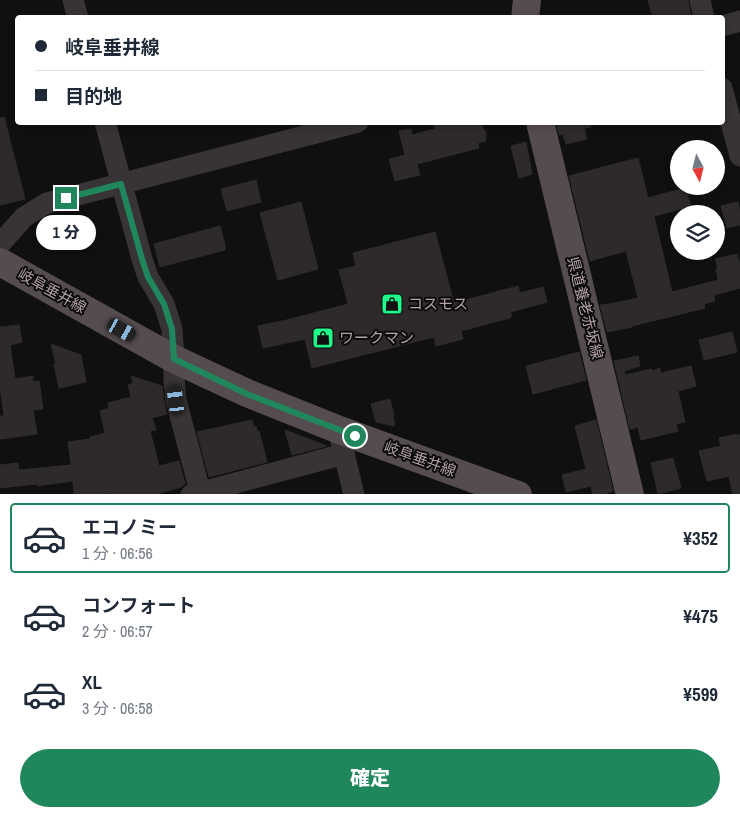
<!DOCTYPE html>
<html lang="ja">
<head>
<meta charset="utf-8">
<style>
  :root { --surface:#fff; --page:#f6f6f7; --text:#1f2937; --muted:#747a83; --line:#e0e1e3; --accent:#1f875b }
  body { margin:0; font-family:"Archivo Narrow","Noto Sans JP",sans-serif; background:var(--page); color:var(--text); height:100vh; display:flex; flex-direction:column; font-size:19px; white-space:nowrap }
  * { box-sizing:border-box; margin:0 }
  p { font-size:16px; color:var(--muted) }
  .icon { flex:none; width:28px; height:28px; fill:none; stroke:currentColor; stroke-width:2; stroke-linecap:round; stroke-linejoin:round }
  .map { position:relative; height:494px; overflow:hidden }
  .side { display:flex; flex-direction:column; background:var(--surface); flex:1 }
  .side>* { flex:none }
  .hud { position:absolute; left:15px; top:15px; width:710px; height:110px; border-radius:5px; box-shadow:0 2px 8px #0003; display:grid; align-content:center; height:110px; padding:0 20px; background:var(--surface) }
  .needle { width:32px; rotate:173deg }
  .controls { position:absolute; left:670px; top:140px; display:grid; gap:10px }
  .controls a { display:grid; place-items:center; width:55px; height:55px; border-radius:50%; background:var(--surface); box-shadow:0 2px 8px #0003; font-size:25px }
  .end { position:absolute; width:22px; height:22px; margin:-11px; border:6px solid #1f875b; background:#fff; box-shadow:0 0 0 2px #fff }
  .from { border-radius:50% }
  .bubble { position:absolute; height:35px; border-radius:18px; background:var(--surface); box-shadow:0 2px 8px #0003; font-size:16px; font-weight:800; line-height:35px; text-align:center }
  .car { position:absolute; width:15px; height:30px; margin:-15px -8px; border-radius:6px; box-shadow:0 0 4px 1px #0007; background:linear-gradient(#222 24%,#8ab4d8 0 40%,#222 0 76%,#8ab4d8 0 86%,#222 0) }
  .hud b { display:flex; align-items:center; gap:18px; height:48px; font-size:19px }
  .hud b+b { border-top:1px solid var(--line) }
  .hud i { width:12px; height:12px; background:var(--text) }
  ul { padding:9px 0 0; list-style:none }
  li { display:flex; align-items:center; gap:15px; height:70px; margin:0 10px 8px; padding:0 10px; border:2px solid transparent; border-radius:5px }
  li div { flex:1 }
  li b { display:block; font-size:19px }
  li em { font-style:normal; font-weight:800 }
  li.current { border-color:var(--accent) }
  li>.icon { width:45px; height:45px; stroke-width:1.5 }
  .primary-button { display:flex; gap:10px; margin-top:auto; padding:10px 20px }
  .primary-button a { flex:1; height:58px; border-radius:30px; background:var(--accent); color:#fff; font-size:20px; font-weight:800; line-height:58px; text-align:center }
  .map>svg:first-child { display:block }
</style>
</head>
<body>
<div class="map">
<svg width="740" height="495" viewBox="0 0 740 495">
  <rect width="100%" height="100%" fill="#111010"/>
  <g fill="#2e2a2b" stroke="#2d2a2a">
    <polygon points="648,0 688,0 691,18 653,18"/>
    <polygon points="4,117 25,199 0,205 0,118"/>
    <polygon points="433,122 480,122 486,133 486,141 478,143 479,148 417,164 420,175 395,181 389,159 405,155 399,131 411,129 412,135 435,129"/>
    <polygon points="556,122 590,122 591,127 584,128 587,139 566,144 563,134 559,135"/>
    <polygon points="526,142 532,174 519,178 511,146"/>
    <polygon points="638,158 648,198 685,188 691,206 654,216 672,292 718,280 716,269 718,269 715,259 737,254 740,264 740,288 714,295 715,301 704,304 705,308 632,326 632,327 607,332 600,305 610,304 638,298 626,251 590,261 569,176"/>
    <polygon points="256,180 261,202 227,211 221,189"/>
    <polygon points="301,202 318,269 278,280 260,213"/>
    <polygon points="738,202 740,212 740,225 727,228 721,206"/>
    <polygon points="220,226 225,245 225,250 160,267 154,244"/>
    <polygon points="435,232 454,303 518,286 520,293 543,287 547,302 510,312 512,316 510,316 510,318 461,331 463,339 436,346 434,337 312,368 305,339 263,348 258,326 287,320 348,304 339,270 356,266 353,253"/>
    <polygon points="19,325 22,342 10,345 15,379 33,376 33,382 39,381 43,409 33,410 37,434 0,439 0,416 4,416 0,386 0,327"/>
    <polygon points="732,332 737,352 704,360 699,340"/>
    <polygon points="51,344 81,355 86,382 59,388 54,364 56,364"/>
    <polygon points="579,352 586,380 533,394 526,366"/>
    <polygon points="638,356 640,366 624,371 625,375 652,369 652,371 660,368 661,373 691,366 696,386 678,391 685,422 676,424 678,431 641,440 638,427 630,429 614,361"/>
    <polygon points="131,376 162,386 164,401 167,414 152,418 156,430 150,431 159,466 179,461 185,484 181,487 154,495 113,495 112,493 95,495 74,495 73,481 37,486 37,484 0,488 0,465 18,463 19,470 71,465 68,442 90,439 90,437 105,433 100,411 109,408 108,403 131,397 128,385 133,383"/>
    <polygon points="390,399 394,416 393,416 395,426 376,422 371,404"/>
    <polygon points="252,420 254,427 256,426 257,431 259,431 267,462 209,477 197,432"/>
    <polygon points="596,420 613,491 601,495 593,495 591,486 566,492 562,475 586,469 575,426"/>
    <polygon points="285,430 327,446 292,455"/>
    <polygon points="737,434 737,435 740,435 740,495 733,495 729,476 707,481 699,451 721,446 719,438"/>
    <polygon points="673,458 681,488 658,494 651,463"/>
  </g>
  <g fill="none" stroke-linecap="round" stroke-linejoin="round">
    <g stroke="#383335" stroke-width="21">
      <polyline points="73,0 78,18"/>
      <polyline points="700,0 704,18"/>
      <polyline points="722,26 740,21"/>
      <polyline points="722,88 740,156"/>
      <polyline points="105,122 142,259 148,277 164,304 172,329 174,359 174,380 176,400 201,495"/>
      <polyline points="0,244 24,217 47,203 358,122"/>
      <polyline points="341,441 354,495"/>
      <polyline points="191,495 344,454"/>
    </g>
    <g stroke="#554c50" stroke-width="28">
      <polyline points="525,18 527,0"/>
      <polyline points="540,122 630,495"/>
      <polyline points="0,262 174,359 247,393 342,431 518,495"/>
    </g>
  </g>
  <g fill="none" stroke-linecap="round" stroke-linejoin="round">
    <polyline stroke="#1f875b" stroke-width="6" points="66,198 121,184 142,259 148,277 164,304 172,329 174,359 247,394 355,436"/>
  </g>
  <defs>
    <g id="shop-square" transform="scale(1.125)"><rect x="-9" y="-9" width="18" height="18" rx="4" fill="#1ffa88" stroke="#0c0b0b"/><path d="M-5-2.5h2.3a2.7 3.5 0 0 1 5.4 0H5L5.5 6h-11ZM-1.5-2.5h3a1.5 2.3 0 0 0-3 0Z" fill="#111"/></g>
  </defs>
  <g fill-rule="evenodd">
    <use href="#shop-square" x="392" y="304"/>
    <use href="#shop-square" x="323" y="338"/>
  </g>
  <g text-anchor="middle" stroke-width="4" stroke-linejoin="round" paint-order="stroke">
    <g font-size="15" fill="#b3a0a9" stroke="#0c0b0b">
      <text transform="translate(52 291) rotate(29)" y="5">岐阜垂井線</text>
      <text transform="translate(585 308) rotate(76)" y="5">県道養老赤坂線</text>
      <text transform="translate(420 459) rotate(20)" y="5">岐阜垂井線</text>
    </g>
    <g font-size="15" fill="#b3a0a9" stroke="#0c0b0b" text-anchor="start">
      <text x="408" y="309">コスモス</text>
      <text x="339" y="343">ワークマン</text>
    </g>
  </g>
</svg>
<div class="controls">
<a><svg class="needle" viewBox="-14 -14 28 28"><path d="M0-13l5 13h-10z" fill="#e53935"/><path d="M0 13l5-13h-10z" fill="#747a83"/></svg></a>
<a><svg class="icon" aria-label="layers" viewBox="0 0 24 24"><path d="M12 4l9 5-9 5-9-5zM3 14l9 5 9-5"/></svg></a>
</div>
<i class="end from" style="left:355px;top:436px"></i>
<i class="end" style="left:66px;top:198px"></i>
<div class="bubble" style="left:36px;top:215px;width:60px">1 分</div>
<i class="car" style="left:122px;top:330px;rotate:119deg"></i>
<i class="car" style="left:176px;top:400px;rotate:353deg"></i>
<div class="hud">
<b><i class="from"></i>岐阜垂井線</b>
<b><i></i>目的地</b>
</div>
</div>
<section class="side">
<ul>
<li class="current"><svg class="icon" aria-label="car" viewBox="0 0 24 24"><path d="M5 17H2v-5l4-1 3-4h7l3 4 3 1v5h-3M9 17h6M6 11h13"/><circle cx="7" cy="17" r="2"/><circle cx="17" cy="17" r="2"/></svg><div><b>エコノミー</b><p>1 分 · 06:56</p></div><em>¥352</em></li>
<li><svg class="icon" aria-label="car" viewBox="0 0 24 24"><path d="M5 17H2v-5l4-1 3-4h7l3 4 3 1v5h-3M9 17h6M6 11h13"/><circle cx="7" cy="17" r="2"/><circle cx="17" cy="17" r="2"/></svg><div><b>コンフォート</b><p>2 分 · 06:57</p></div><em>¥475</em></li>
<li><svg class="icon" aria-label="car" viewBox="0 0 24 24"><path d="M5 17H2v-5l4-1 3-4h7l3 4 3 1v5h-3M9 17h6M6 11h13"/><circle cx="7" cy="17" r="2"/><circle cx="17" cy="17" r="2"/></svg><div><b>XL</b><p>3 分 · 06:58</p></div><em>¥599</em></li>
</ul>
<div class="primary-button"><a>確定</a></div>
</section>
</body>
</html>
